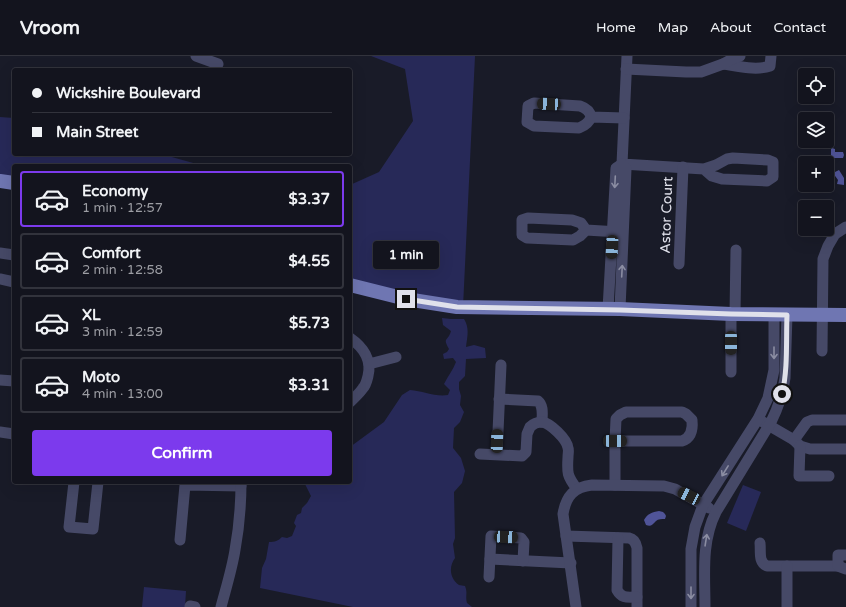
<!DOCTYPE html>
<html lang="en">
<head>
<meta charset="utf-8">
<style>
  :root { --surface:#13141e; --page:#20212b; --text:#f1f3f6; --muted:#9d9ea4; --line:#32333c; --accent:#7c3aed }
  body { margin:0; font-family:"Varela Round",sans-serif; background:var(--page); color:var(--text); height:100vh; display:flex; flex-direction:column; font-size:15px; white-space:nowrap }
  * { box-sizing:border-box; margin:0 }
  p { font-size:13px; color:var(--muted) }
  .icon { flex:none; width:22px; height:22px; fill:none; stroke:currentColor; stroke-width:2; stroke-linecap:round; stroke-linejoin:round }
  .map { position:relative; flex:1; overflow:hidden }
  .drawer { position:absolute; left:12px; top:108px; width:340px; height:320px; display:flex; flex-direction:column; background:var(--surface); border-radius:4px; box-shadow:0 4px 16px #0002,0 0 0 1px var(--line) }
  .drawer>* { flex:none }
  .banner { position:absolute; left:12px; top:12px; width:340px; height:88px; border-radius:4px; box-shadow:0 4px 16px #0002,0 0 0 1px var(--line); display:grid; align-content:center; height:88px; padding:0 20px; background:var(--surface) }
  .fabs { position:absolute; left:798px; top:12px; display:grid; gap:8px }
  .fabs a { display:grid; place-items:center; width:36px; height:36px; border-radius:4px; background:var(--surface); box-shadow:0 4px 16px #0002,0 0 0 1px var(--line); font-size:20px }
  .end { position:absolute; width:18px; height:18px; margin:-9px; border:5px solid #e0e1eb; background:#111; box-shadow:0 0 0 2px #111 }
  .from { border-radius:50% }
  .bubble { position:absolute; height:28px; border-radius:4px; background:var(--surface); box-shadow:0 4px 16px #0002,0 0 0 1px var(--line); font-size:13px; font-weight:800; line-height:28px; text-align:center }
  .car { position:absolute; width:12px; height:24px; margin:-12px -6px; border-radius:5px; box-shadow:0 0 3px 1px #0007; background:linear-gradient(#222 24%,#8ab4d8 0 40%,#222 0 76%,#8ab4d8 0 86%,#222 0) }
  .banner b { display:flex; align-items:center; gap:14px; height:38px; font-size:15px }
  .banner b+b { border-top:1px solid var(--line) }
  .banner i { width:10px; height:10px; background:var(--text) }
  ul { padding:7px 0 0; list-style:none }
  li { display:flex; align-items:center; gap:12px; height:56px; margin:0 8px 6px; padding:0 12px; border:2px solid var(--line); border-radius:4px }
  li div { flex:1 }
  li b { display:block; font-size:15px }
  li em { font-style:normal; font-weight:800 }
  li.selected { border-color:var(--accent) }
  li>.icon { width:36px; height:36px; stroke-width:1.5 }
  .button { display:flex; gap:8px; margin-top:auto; padding:8px 20px }
  .button a { flex:1; height:46px; border-radius:4px; background:var(--accent); color:#fff; font-size:16px; font-weight:800; line-height:46px; text-align:center }
  header { display:flex; align-items:center; gap:24px; box-sizing:border-box; height:56px; padding:0 20px; background:var(--surface); border-bottom:1px solid var(--line) }
  header strong { font-size:19px }
  nav { display:flex; gap:22px; margin-inline-start:auto; font-size:14px }
  .map>svg:first-child { display:block }
</style>
</head>
<body>
<header>
<strong>Vroom</strong>
<nav><a>Home</a><a>Map</a><a>About</a><a>Contact</a></nav>
</header>
<div class="map">
<svg width="846" height="551" viewBox="0 0 846 551">
  <rect width="100%" height="100%" fill="#191b28"/>
  <g fill="#272958">
    <polygon points="371,0 475,0 463,251 350,229 350,129 379,116 413,65 405,13"/>
    <polygon points="0,61 14,62 14,98 161,98 204,110 14,110 14,127 0,125"/>
    <path d="M442,262l9,1h13c6,9 3,19 2,28l8,-2 11,3 1,10 -20,1 -1,17 -6,6v7l2,7 -1,9 4,7 -4,10 -6,6 -1,20 8,10 4,13 -3,12 -8,9 1,46 -2,6 2,14c-6,8 -6,20 4,27 0,0 6,1 6,1 3,7 0,10 2,17l5,4h-119l-93,-19 2,-20 4,-9 3,-17c6,0 9,-1 13,-5l5,1 5,-2 4,-10 -2,-3 3,-8 4,-2 1,-5 5,-5 4,-7 -6,-12 -3,-2h48v-35l34,-25 18,-27 8,-5c13,1 25,7 38,5l2,-5 -6,-6c4,-8 9,-14 12,-22l-3,-4 -9,1 -1,-5 4,-2 2,-3c-7,-12 -1,-7 2,-18l-8,-6z"/>
    <polygon points="743,429 761,436 746,475 727,467"/>
    <polygon points="144,531 186,535 185,551 142,551"/>
  </g>
  <g fill="#505498">
    <polygon points="832,92 835,93 835,96 843,96 844,99 843,102 831,102 831,93"/>
    <polygon points="839,114 844,122 844,129 837,128 838,124 833,117"/>
    <path d="M659,455l4,1 2,2 1,2 -1,3c-3,0 -7,0 -9,2 -4,4 -5,6 -10,4l-2,-5c3,-6 8,-8 15,-9z"/>
  </g>
  <g fill="none" stroke-linecap="round" stroke-linejoin="round">
    <g stroke="#464967" stroke-width="11">
      <polyline points="196,0 218,8"/>
      <polyline points="627,0 622,108 704,113 716,109 727,103 733,102 768,104 773,106 773,121 767,125 722,123 712,120 704,113"/>
      <path d="M723,8c15,2 33,7 47,2l1,-10"/>
      <polyline points="626,13 686,16 701,16 723,8 734,2 740,0"/>
      <path d="M591,61c-1,-6 -5,-9 -11,-11l-46,-3 -6,3 -1,16 7,4 45,2c5,-2 10,-5 12,-11l33,1"/>
      <polyline points="586,174 581,167 572,164 528,162 522,164 522,179 527,182 573,184 580,180 586,174 619,176"/>
      <polyline points="0,197 14,199"/>
      <polyline points="679,208 683,111"/>
      <polyline points="0,223 14,226"/>
      <polyline points="608,253 616,112 622,108 626,113 620,253"/>
      <polyline points="731,258 731,316"/>
      <polyline points="735,258 736,194"/>
      <path d="M350,282c13,9 22,22 18,38 -1,4 -2,9 -5,12 -3,5 -9,10 -13,14"/>
      <polyline points="822,295 823,203 828,190 835,178 846,171"/>
      <polyline points="369,308 396,301"/>
      <polyline points="0,324 14,325"/>
      <path d="M499,343l39,2c6,5 4,14 4,21"/>
      <polyline points="763,366 794,384 800,390 810,393 846,393"/>
      <polyline points="0,376 14,378"/>
      <polyline points="794,384 807,366 812,364 846,364"/>
      <polyline points="800,390 799,420 829,420"/>
      <path d="M480,398l42,2 4,-4 1,-18 3,-7c3,-3 7,-5 12,-5 8,1 25,17 26,26 1,2 0,6 0,9 -1,16 -1,19 9,32"/>
      <polyline points="497,398 501,309"/>
      <polyline points="74,426 69,471 93,473 98,426"/>
      <path d="M615,429v-44h67c9,-3 11,-11 10,-21l-6,-6 -4,-2h-56l-6,3 -4,4 -1,22"/>
      <path d="M566,480l63,2c5,1 7,5 8,10v59"/>
      <path d="M618,482l-1,52c5,9 11,7 20,7"/>
      <polyline points="180,484 185,429 241,430"/>
      <path d="M760,487c1,9 -2,19 7,23h71l8,3"/>
      <polyline points="490,503 571,507"/>
      <polyline points="838,510 838,499 846,499"/>
      <polyline points="489,521 491,480 521,482 524,486 523,505"/>
      <polyline points="190,550 195,551"/>
      <path d="M221,551c5,-19 11,-38 14,-57 4,-22 6,-45 6,-68"/>
      <path d="M576,551l-13,-93c3,-18 11,-27 29,-29l72,1 11,3 34,19"/>
      <polyline points="691,551 691,493 695,471 703,449 758,363 768,342 774,314 774,258"/>
      <path d="M705,551c0,-33 -4,-65 11,-95l55,-90c7,-14 12,-29 14,-44l2,-63"/>
      <polyline points="787,551 787,510"/>
    </g>
    <g stroke="#6f76b2" stroke-width="14">
      <polyline points="0,125 14,127"/>
      <polyline points="350,229 406,243 457,251 620,253 731,258 846,259"/>
    </g>
  </g>
  <defs><path id="oneway-shaft" d="M-6 0H5M1.5-3L5.5 0L1.5 3" fill="none" stroke-width="1.6" stroke-linecap="round" stroke-linejoin="round"/></defs>
  <g stroke="#8b8da2">
    <use href="#oneway-shaft" transform="translate(615 126) rotate(93)"/>
    <use href="#oneway-shaft" transform="translate(622 215) rotate(-87)"/>
    <use href="#oneway-shaft" transform="translate(774 297) rotate(90)"/>
    <use href="#oneway-shaft" transform="translate(725 415) rotate(122)"/>
    <use href="#oneway-shaft" transform="translate(706 484) rotate(-81)"/>
    <use href="#oneway-shaft" transform="translate(691 537) rotate(90)"/>
  </g>
  <g fill="none" stroke-linecap="round" stroke-linejoin="round">
    <path stroke="#e0e1eb" stroke-width="5" d="M406,243l51,8 163,3 111,4 56,1c-1,26 1,54 -5,79"/>
  </g>
  <g text-anchor="middle" stroke-width="3" stroke-linejoin="round" paint-order="stroke">
    <g font-size="14" fill="#e0e1eb" stroke="#191b28">
      <text transform="translate(666 159) rotate(-88)" y="5">Astor Court</text>
    </g>
  </g>
</svg>
<div class="fabs">
<a><svg class="icon" aria-label="locate" viewBox="0 0 24 24"><circle cx="12" cy="12" r="6"/><path d="M12 2v4M12 18v4M2 12h4M18 12h4"/></svg></a>
<a><svg class="icon" aria-label="layers" viewBox="0 0 24 24"><path d="M12 4l9 5-9 5-9-5zM3 14l9 5 9-5"/></svg></a>
<a>+</a>
<a>−</a>
</div>
<i class="end from" style="left:782px;top:338px"></i>
<i class="end" style="left:406px;top:243px"></i>
<div class="bubble" style="left:373px;top:185px;width:66px">1 min</div>
<i class="car" style="left:549px;top:48px;rotate:273deg"></i>
<i class="car" style="left:612px;top:191px;rotate:183deg"></i>
<i class="car" style="left:731px;top:287px;rotate:180deg"></i>
<i class="car" style="left:497px;top:385px;rotate:2deg"></i>
<i class="car" style="left:615px;top:385px;rotate:90deg"></i>
<i class="car" style="left:689px;top:440px;rotate:297deg"></i>
<i class="car" style="left:506px;top:481px;rotate:93deg"></i>
<div class="banner">
<b><i class="from"></i>Wickshire Boulevard</b>
<b><i></i>Main Street</b>
</div>
<section class="drawer">
<ul>
<li class="selected"><svg class="icon" aria-label="car" viewBox="0 0 24 24"><path d="M5 17H2v-5l4-1 3-4h7l3 4 3 1v5h-3M9 17h6M6 11h13"/><circle cx="7" cy="17" r="2"/><circle cx="17" cy="17" r="2"/></svg><div><b>Economy</b><p>1 min · 12:57</p></div><em>$3.37</em></li>
<li><svg class="icon" aria-label="car" viewBox="0 0 24 24"><path d="M5 17H2v-5l4-1 3-4h7l3 4 3 1v5h-3M9 17h6M6 11h13"/><circle cx="7" cy="17" r="2"/><circle cx="17" cy="17" r="2"/></svg><div><b>Comfort</b><p>2 min · 12:58</p></div><em>$4.55</em></li>
<li><svg class="icon" aria-label="car" viewBox="0 0 24 24"><path d="M5 17H2v-5l4-1 3-4h7l3 4 3 1v5h-3M9 17h6M6 11h13"/><circle cx="7" cy="17" r="2"/><circle cx="17" cy="17" r="2"/></svg><div><b>XL</b><p>3 min · 12:59</p></div><em>$5.73</em></li>
<li><svg class="icon" aria-label="car" viewBox="0 0 24 24"><path d="M5 17H2v-5l4-1 3-4h7l3 4 3 1v5h-3M9 17h6M6 11h13"/><circle cx="7" cy="17" r="2"/><circle cx="17" cy="17" r="2"/></svg><div><b>Moto</b><p>4 min · 13:00</p></div><em>$3.31</em></li>
</ul>
<div class="button"><a>Confirm</a></div>
</section>
</div>
</body>
</html>
